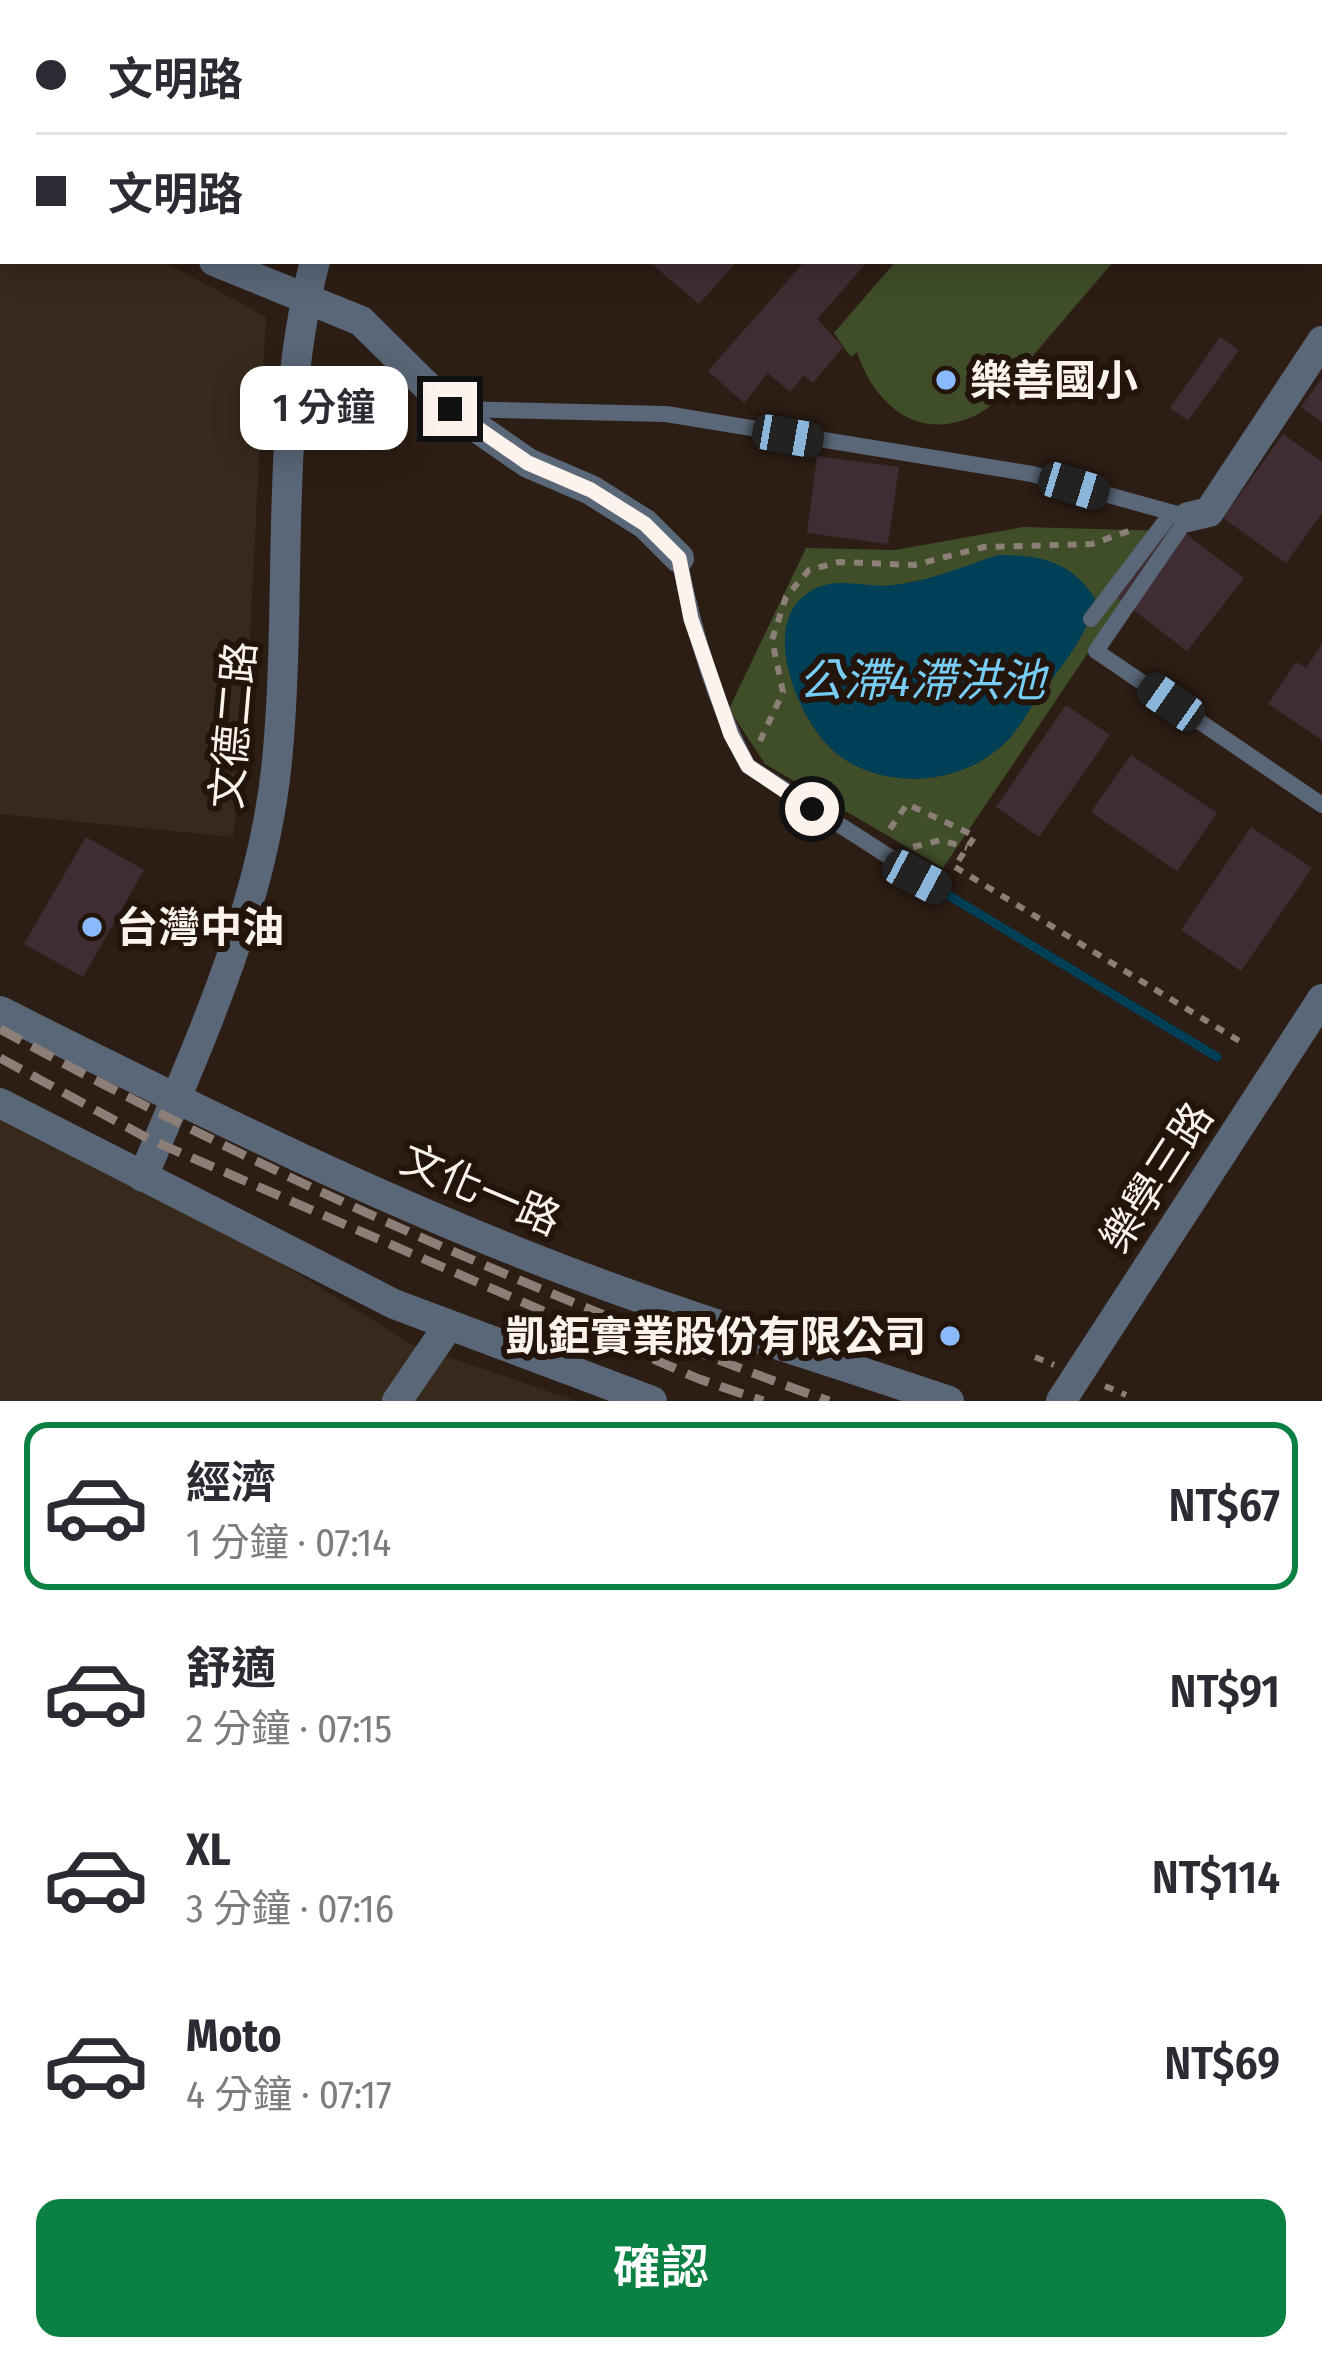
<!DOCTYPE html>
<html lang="zh-TW">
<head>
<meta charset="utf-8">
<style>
  :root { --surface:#fff; --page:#f7f7f7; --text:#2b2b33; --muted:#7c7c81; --line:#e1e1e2; --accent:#0b8043 }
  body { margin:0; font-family:"Fira Sans Condensed","Noto Sans TC",sans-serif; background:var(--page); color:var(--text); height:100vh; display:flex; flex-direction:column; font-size:45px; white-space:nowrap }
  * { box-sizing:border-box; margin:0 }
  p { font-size:39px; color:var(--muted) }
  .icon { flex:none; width:66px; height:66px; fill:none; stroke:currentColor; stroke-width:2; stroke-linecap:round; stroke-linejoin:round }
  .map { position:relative; height:1401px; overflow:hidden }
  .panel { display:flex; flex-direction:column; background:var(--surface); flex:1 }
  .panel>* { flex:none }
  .banner { position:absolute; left:0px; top:0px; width:1323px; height:264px; box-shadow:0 6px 30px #0003; display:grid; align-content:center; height:264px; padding:0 36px; background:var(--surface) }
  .end { position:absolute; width:54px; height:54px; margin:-27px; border:15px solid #fdf2ec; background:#111; box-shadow:0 0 0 6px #111 }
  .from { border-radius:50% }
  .bubble { position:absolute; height:84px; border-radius:24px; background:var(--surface); box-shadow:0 6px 30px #0003; font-size:39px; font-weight:600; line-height:84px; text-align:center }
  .car { position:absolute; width:36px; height:72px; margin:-36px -18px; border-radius:15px; box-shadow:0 0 9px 3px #0007; background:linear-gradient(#222 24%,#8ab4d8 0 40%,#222 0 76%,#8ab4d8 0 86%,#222 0) }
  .banner b { display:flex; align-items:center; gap:42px; height:114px; font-size:45px }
  .banner b+b { border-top:3px solid var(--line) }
  .banner i { width:30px; height:30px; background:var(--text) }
  ul { padding:21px 0 0; list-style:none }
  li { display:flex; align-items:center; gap:36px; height:168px; margin:0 24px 18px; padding:0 12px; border:6px solid transparent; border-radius:24px }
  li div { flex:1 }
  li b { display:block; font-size:45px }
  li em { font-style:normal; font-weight:600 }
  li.selected { border-color:var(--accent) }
  li>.icon { width:108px; height:108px; stroke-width:1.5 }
  .button { display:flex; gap:24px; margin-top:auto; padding:24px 36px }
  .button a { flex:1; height:138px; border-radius:24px; background:var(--accent); color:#fff; font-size:48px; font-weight:600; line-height:138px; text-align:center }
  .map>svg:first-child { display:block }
</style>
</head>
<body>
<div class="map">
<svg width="1322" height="1401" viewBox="0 0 1322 1401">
  <rect width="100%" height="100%" fill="#2d1e15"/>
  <g fill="#372a1d">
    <polygon points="0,173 3,261 162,261 266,317 245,739 233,837 0,814"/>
    <polygon points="0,1089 413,1345 577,1401 0,1401"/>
  </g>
  <g fill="#3f4d29">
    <path d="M896,261h218l-126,147c-58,38 -110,7 -131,-56l-6,5 -17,-24z"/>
    <polygon points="1023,527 1170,531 943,868 765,764 729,709 806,548 895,550"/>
  </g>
  <path fill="#004057" d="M998,555c43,0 72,6 97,43 -7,40 -34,68 -58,101 -10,14 -19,32 -32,44 -43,42 -119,49 -168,11 -36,-28 -78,-124 -32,-159 28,-22 58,-6 88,-10 36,-4 72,-19 105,-30z"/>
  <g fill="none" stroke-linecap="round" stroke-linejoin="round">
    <polyline stroke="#004057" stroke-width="9" points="948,895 1217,1057"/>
  </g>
  <g fill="#402d33">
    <polygon points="648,261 737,261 699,304"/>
    <polygon points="805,261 868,261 817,319 843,347 813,383 804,375 790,392 768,373 744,403 708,371"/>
    <polygon points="1220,337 1239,350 1188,421 1170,408"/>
    <polygon points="1322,378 1322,422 1301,407"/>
    <polygon points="1283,434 1322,462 1322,513 1286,563 1223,518"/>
    <polygon points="817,456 899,467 888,544 807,533"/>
    <polygon points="1171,523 1244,578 1187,651 1115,596"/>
    <polygon points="1322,644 1322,740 1268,704 1296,662 1306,668"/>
    <polygon points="1066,705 1110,735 1039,837 996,807"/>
    <polygon points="1131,755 1217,813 1177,871 1091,812"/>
    <polygon points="1251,827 1312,868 1241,971 1181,930"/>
    <polygon points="86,837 144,870 83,977 24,944"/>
  </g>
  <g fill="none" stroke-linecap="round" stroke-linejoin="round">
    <g stroke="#8c7f78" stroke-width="6" stroke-dasharray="9 9" stroke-linecap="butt">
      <polyline points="760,741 783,692 772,640 786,597 809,570 839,562 914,565 984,547 1092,544 1129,531"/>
      <polyline points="890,829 907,804 975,836 955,866"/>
      <polyline points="913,847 941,840 967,848"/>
      <polyline points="955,867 1241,1042"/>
      <polyline points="1035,1357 1054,1365"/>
      <polyline points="1105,1386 1126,1395"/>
    </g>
    <g stroke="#5a6778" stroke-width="16">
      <polyline points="435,0 440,3"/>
      <polyline points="536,3 538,0"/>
      <polyline points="454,409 666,414 1032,474 1188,517 1096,651 1322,805"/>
      <path d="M679,558c14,71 35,144 69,208l193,124"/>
      <polyline points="1091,619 1170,515"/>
    </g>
    <g stroke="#5a6778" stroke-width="30">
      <polyline points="150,0 155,3"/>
      <polyline points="1266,0 1269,3"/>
      <polyline points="382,3 383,0"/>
      <polyline points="1320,43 1322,44"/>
      <polyline points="0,135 3,137"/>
      <polyline points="214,261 361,321 450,409 528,463 591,490 645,524 679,558"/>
      <polyline points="1188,517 1209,512 1322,341"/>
      <path d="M143,1177c55,-133 120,-270 134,-416 16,-166 -4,-337 38,-500"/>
      <polyline points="397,1401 447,1328"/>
      <polyline points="1061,1401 1322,999"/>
    </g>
    <g stroke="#5a6778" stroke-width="30">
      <path d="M0,1011c197,99 396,198 604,274 114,42 230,77 345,116"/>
      <polyline points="0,1103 394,1304 652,1401"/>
    </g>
    <g stroke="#8c7f78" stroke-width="9" stroke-dasharray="24 12" stroke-linecap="butt">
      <path d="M0,1029c266,146 543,269 829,372"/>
      <polyline points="0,1058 149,1139 699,1379 763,1401"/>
    </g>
  </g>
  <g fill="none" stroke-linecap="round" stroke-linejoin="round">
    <polyline stroke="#fdf2ec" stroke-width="15" points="450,409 528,463 591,490 645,524 679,558 691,619 731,735 748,766 812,809"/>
  </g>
  <g fill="#8abafc" stroke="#23150c" stroke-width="4.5">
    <circle cx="946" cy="380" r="12"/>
    <circle cx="92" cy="927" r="12"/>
    <circle cx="950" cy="1336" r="12"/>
  </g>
  <g text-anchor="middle" stroke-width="12" stroke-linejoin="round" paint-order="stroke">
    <g font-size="42" font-weight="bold" fill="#fdf2ec" stroke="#23150c" text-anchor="start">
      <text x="970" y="395">樂善國小</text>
      <text x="116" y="942">台灣中油</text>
      <text x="926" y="1351" text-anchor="end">凱鉅實業股份有限公司</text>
    </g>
    <g font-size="42" fill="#fdf2ec" stroke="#23150c">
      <text transform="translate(233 725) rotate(-85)" y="15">文德二路</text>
      <text transform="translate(1156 1177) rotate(-57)" y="15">樂學三路</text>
      <text transform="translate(481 1189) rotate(23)" y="15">文化一路</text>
    </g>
    <g font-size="45" font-style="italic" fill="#78cdf5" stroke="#23150c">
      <text x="922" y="696">公滯4滯洪池</text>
    </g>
  </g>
</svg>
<i class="end from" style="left:812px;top:809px"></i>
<i class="end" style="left:450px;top:409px"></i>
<div class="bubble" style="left:240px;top:366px;width:168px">1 分鐘</div>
<i class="car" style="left:788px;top:436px;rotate:100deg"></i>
<i class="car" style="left:1074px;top:486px;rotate:107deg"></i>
<i class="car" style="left:1171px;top:702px;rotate:305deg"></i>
<i class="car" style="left:917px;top:877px;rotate:118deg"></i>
<div class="banner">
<b><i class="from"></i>文明路</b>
<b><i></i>文明路</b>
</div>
</div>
<section class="panel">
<ul>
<li class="selected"><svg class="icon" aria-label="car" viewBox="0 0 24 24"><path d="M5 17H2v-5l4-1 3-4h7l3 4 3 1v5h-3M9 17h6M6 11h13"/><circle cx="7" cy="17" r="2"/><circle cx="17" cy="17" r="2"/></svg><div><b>經濟</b><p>1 分鐘 · 07:14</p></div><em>NT$67</em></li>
<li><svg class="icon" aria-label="car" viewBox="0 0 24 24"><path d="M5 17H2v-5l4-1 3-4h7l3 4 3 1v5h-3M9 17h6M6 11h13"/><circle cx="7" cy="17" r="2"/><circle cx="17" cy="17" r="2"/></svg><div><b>舒適</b><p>2 分鐘 · 07:15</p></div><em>NT$91</em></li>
<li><svg class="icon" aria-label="car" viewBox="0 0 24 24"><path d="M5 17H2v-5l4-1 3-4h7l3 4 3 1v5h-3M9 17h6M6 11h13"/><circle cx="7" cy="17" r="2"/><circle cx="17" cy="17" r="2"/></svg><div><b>XL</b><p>3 分鐘 · 07:16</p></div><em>NT$114</em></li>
<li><svg class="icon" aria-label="car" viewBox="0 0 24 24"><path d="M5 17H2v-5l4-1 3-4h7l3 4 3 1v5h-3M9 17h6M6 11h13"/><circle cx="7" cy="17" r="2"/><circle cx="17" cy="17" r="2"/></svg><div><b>Moto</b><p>4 分鐘 · 07:17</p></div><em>NT$69</em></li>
</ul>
<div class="button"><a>確認</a></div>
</section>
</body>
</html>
